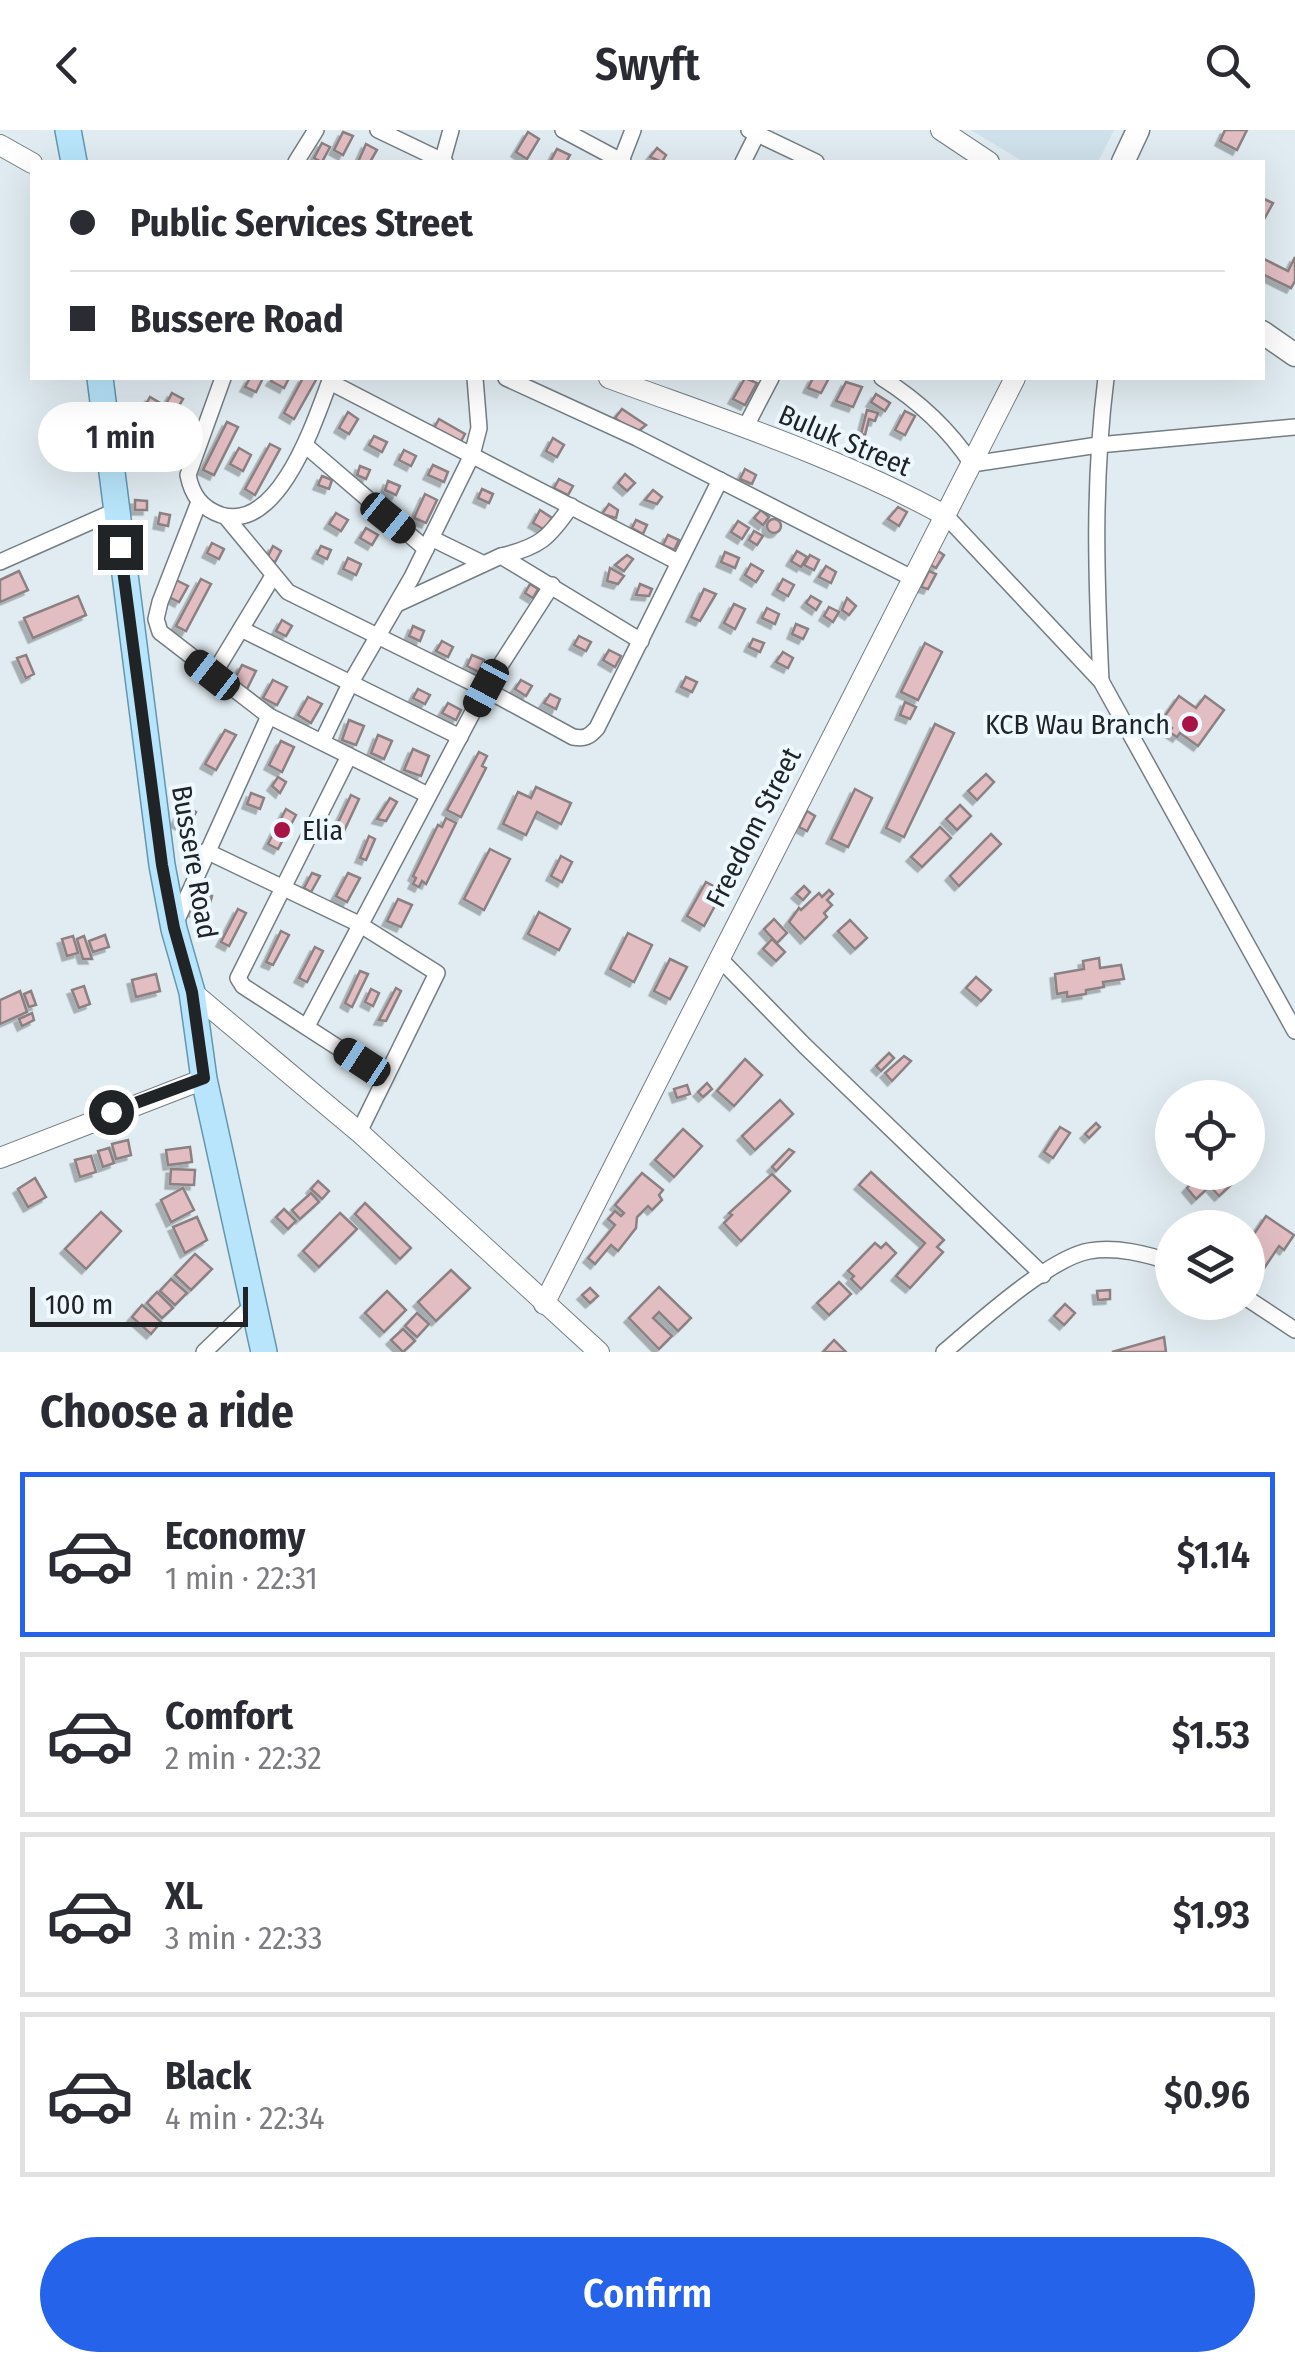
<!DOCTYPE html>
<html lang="en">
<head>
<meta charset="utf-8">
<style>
  :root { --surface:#fff; --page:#f7f7f7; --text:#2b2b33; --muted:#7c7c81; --line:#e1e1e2; --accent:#2563eb }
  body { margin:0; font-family:"Fira Sans Condensed",sans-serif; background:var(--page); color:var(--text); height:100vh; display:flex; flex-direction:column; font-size:38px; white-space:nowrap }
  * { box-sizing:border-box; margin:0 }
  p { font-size:32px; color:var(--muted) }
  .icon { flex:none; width:55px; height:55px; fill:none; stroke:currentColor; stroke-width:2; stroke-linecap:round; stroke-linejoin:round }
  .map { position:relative; height:1222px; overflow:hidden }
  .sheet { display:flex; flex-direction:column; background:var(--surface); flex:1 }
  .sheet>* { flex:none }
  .banner { position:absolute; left:30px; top:30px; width:1235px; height:220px; border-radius:0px; box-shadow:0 10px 40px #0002; display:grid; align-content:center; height:220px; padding:0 40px; background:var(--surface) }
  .buttons { position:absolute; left:1155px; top:950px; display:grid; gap:20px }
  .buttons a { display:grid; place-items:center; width:110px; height:110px; border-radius:50%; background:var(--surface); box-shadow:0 10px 40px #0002; font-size:50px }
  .scale { position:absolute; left:30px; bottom:25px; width:218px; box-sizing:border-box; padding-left:10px; border:5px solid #202426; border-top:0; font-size:28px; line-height:35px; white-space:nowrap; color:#202426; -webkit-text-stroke:8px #eef9ff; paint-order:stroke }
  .end { position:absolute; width:45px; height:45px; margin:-22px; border:12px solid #202426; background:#fff; box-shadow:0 0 0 5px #fff }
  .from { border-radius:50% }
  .bubble { position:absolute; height:70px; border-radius:35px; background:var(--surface); box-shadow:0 10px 40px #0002; font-size:32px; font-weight:600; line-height:70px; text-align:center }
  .car { position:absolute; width:30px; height:60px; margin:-30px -15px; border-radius:12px; box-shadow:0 0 8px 2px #0007; background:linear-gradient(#222 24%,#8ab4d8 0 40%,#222 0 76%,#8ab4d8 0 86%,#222 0) }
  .banner b { display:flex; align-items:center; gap:35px; height:95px; font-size:38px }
  .banner b+b { border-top:2px solid var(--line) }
  .banner i { width:25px; height:25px; background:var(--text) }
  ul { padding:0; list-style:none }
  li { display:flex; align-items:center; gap:30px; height:165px; margin:0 20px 15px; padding:0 20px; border:5px solid var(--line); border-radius:0px }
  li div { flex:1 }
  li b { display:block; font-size:38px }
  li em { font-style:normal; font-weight:600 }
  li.current { border-color:var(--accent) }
  li>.icon { width:90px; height:90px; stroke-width:1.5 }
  h2 { padding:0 40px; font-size:45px; line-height:120px }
  .primary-button { display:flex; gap:20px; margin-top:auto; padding:20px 40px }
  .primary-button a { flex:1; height:115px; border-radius:60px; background:var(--accent); color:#fff; font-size:40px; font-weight:600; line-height:115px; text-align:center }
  header { display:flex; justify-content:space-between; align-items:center; height:130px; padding:0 40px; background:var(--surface); font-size:45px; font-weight:600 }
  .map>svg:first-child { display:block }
</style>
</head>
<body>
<header><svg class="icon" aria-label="back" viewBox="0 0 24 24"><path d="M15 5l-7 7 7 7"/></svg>Swyft<svg class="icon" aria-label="search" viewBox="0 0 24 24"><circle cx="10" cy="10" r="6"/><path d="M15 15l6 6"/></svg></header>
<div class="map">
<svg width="1295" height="1222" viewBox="0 0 1295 1222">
  <defs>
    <filter id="shadow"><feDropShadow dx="-4.5" dy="4.5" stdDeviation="0" flood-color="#0004"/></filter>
  </defs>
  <rect width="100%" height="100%" fill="#e1ecf2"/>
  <polygon fill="#cfe1eb" points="971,0 1114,0 1098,32 1024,32"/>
  <g fill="#e2bec3" stroke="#8c8182" stroke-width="2.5" filter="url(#shadow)">
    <polygon points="1225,0 1247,0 1237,20 1220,11"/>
    <polygon points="343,2 353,6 343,25 334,20"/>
    <polygon points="528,2 539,9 527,29 516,22"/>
    <polygon points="322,13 330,17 322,32 314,28"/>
    <polygon points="366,14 377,20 370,32 358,32"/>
    <polygon points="657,18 666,25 662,32 650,27"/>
    <polygon points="557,19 570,25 566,32 550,32"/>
    <polygon points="1262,68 1273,73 1262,93"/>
    <polygon points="1295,127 1295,151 1291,158 1262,144 1262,128 1288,141"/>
    <polygon points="250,248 263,248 256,262 245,257"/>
    <polygon points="273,248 289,248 284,258 271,251"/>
    <polygon points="303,248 317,248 294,289 284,283"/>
    <polygon points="745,248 757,253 745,275 733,269"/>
    <polygon points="813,248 829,248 821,263 808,258"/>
    <polygon points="846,252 862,257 853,277 836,271"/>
    <polygon points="172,263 183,269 169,293 159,287"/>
    <polygon points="876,264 890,273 885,281 871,272"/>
    <polygon points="150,267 162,274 157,282 145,276"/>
    <polygon points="622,279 646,295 636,303 615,288"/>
    <polygon points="867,280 878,283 875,291 869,289 865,305 861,304"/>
    <polygon points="905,281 915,286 905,305 895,300"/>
    <polygon points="348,282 358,289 349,304 339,298"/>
    <polygon points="439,289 465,304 460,313 434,298"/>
    <polygon points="227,292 238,297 214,345 203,340"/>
    <polygon points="374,306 387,312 382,322 369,315"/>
    <polygon points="553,308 564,315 557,327 546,321"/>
    <polygon points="270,314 280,319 255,365 245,359"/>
    <polygon points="239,318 251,325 243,341 230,334"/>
    <polygon points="404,320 416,326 411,336 399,330"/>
    <polygon points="433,335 448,342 444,352 428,345"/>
    <polygon points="360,336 370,340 366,349 357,345"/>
    <polygon points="745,339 756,345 752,354 740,349"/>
    <polygon points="625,344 635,353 627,361 618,353"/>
    <polygon points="322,346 332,350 329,359 318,355"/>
    <polygon points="559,349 573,356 568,365 554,358"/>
    <polygon points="388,351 400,356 396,365 385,360"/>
    <polygon points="482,359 493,364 489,373 478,368"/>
    <polygon points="653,360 662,367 657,374 645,370"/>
    <polygon points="425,364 437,370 426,393 414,388"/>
    <polygon points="135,370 147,371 147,380 135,380"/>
    <polygon points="609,374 618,380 616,388 602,384"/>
    <polygon points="898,377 907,382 899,396 888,389"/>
    <polygon points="540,380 552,388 545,400 533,393"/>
    <polygon points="761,380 769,387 763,395 754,388"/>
    <polygon points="160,383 170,385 168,396 158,394"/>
    <polygon points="336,383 348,390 341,401 329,394"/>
    <circle cx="774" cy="396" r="7"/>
    <polygon points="636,390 647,395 643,404 632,398"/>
    <polygon points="738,391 749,398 742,409 731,402"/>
    <polygon points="366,398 378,405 372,415 360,408"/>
    <polygon points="754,401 763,406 757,415 749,410"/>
    <polygon points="668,405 679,410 674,420 663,415"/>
    <polygon points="212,413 224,419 219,429 207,423"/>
    <polygon points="273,416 281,421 275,432 267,428"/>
    <polygon points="321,416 331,420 327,429 317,424"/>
    <polygon points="797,421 807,427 801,437 791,431"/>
    <polygon points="938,421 944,425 936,438 929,434"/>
    <polygon points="725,422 739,428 735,438 721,432"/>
    <polygon points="627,425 633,429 624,441 615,435"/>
    <polygon points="810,425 819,430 814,440 804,435"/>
    <polygon points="348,428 361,434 356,445 343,439"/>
    <polygon points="751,434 763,441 756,452 745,445"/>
    <polygon points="826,436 836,442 831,453 819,447"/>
    <polygon points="610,438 624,446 618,454 607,451"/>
    <polygon points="19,441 28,460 0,472 0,450"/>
    <polygon points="929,441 936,444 928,459 921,457"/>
    <polygon points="201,449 211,454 186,501 176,496"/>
    <polygon points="783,449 794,455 788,466 777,460"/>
    <polygon points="176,450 188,456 179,472 167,466"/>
    <polygon points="530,454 538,459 533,468 525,463"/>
    <polygon points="640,454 652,459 649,466 636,465"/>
    <polygon points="704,459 716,464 700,491 691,487"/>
    <polygon points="78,466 86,485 33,508 24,488"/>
    <polygon points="811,466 821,472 816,480 806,473"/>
    <polygon points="847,468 856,476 849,485 842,480"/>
    <polygon points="734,474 745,479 735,499 724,493"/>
    <polygon points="829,477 839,482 833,492 824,486"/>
    <polygon points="767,478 779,484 775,494 762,488"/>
    <polygon points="282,490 292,496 286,506 276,501"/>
    <polygon points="796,494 808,499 803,509 792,504"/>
    <polygon points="413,496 424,501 420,511 409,506"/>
    <polygon points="579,506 591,512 586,521 574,515"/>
    <polygon points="753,509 764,513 760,522 749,517"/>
    <polygon points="442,511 453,517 448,527 436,521"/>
    <polygon points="925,513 942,522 918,570 901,562"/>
    <polygon points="609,520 621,526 615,537 603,530"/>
    <polygon points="783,522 793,528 788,538 776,532"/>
    <polygon points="26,525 34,544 26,548 17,528"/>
    <polygon points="472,525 484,530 479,542 467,536"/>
    <polygon points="242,535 256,541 246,561 232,554"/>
    <polygon points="686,547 697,552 692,562 681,557"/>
    <polygon points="273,550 287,557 277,575 263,568"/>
    <polygon points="521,550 532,556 526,566 515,559"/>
    <polygon points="418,559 430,565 425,574 413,568"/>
    <polygon points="550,564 560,569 556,579 544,573"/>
    <polygon points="1179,566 1196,578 1205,566 1224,580 1198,616 1180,603 1177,607 1169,602 1172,598 1162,590"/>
    <polygon points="308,567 322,574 311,593 298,585"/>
    <polygon points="905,572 916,577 910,589 900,585"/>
    <polygon points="448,573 461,580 456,590 442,583"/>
    <polygon points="349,590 364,596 356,615 342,610"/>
    <polygon points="935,594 954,603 904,707 886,698"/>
    <polygon points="225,600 236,605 216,640 205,634"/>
    <polygon points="378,605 392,611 384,629 371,623"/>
    <polygon points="281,611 294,617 282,642 269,635"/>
    <polygon points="413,619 429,626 421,646 404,640"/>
    <polygon points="479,622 487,626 482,636 486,638 461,687 447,680"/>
    <polygon points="986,644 994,652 977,670 968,661"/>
    <polygon points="278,647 286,652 280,663 272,656"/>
    <polygon points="536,657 571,673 561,694 537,682 526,705 503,694 518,662 531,668"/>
    <polygon points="855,659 872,668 848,717 831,709"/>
    <polygon points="251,663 264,668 260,679 247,674"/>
    <polygon points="351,665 359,669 344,701 336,697"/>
    <polygon points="390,668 397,672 386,691 377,689"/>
    <polygon points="184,675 196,682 187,699 175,692"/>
    <polygon points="960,675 971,686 957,700 946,689"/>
    <polygon points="286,679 296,685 278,719 268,714"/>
    <polygon points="807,681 815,686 807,701 799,697"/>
    <polygon points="446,688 456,693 426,754 422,751 419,757 413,754 416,748 413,746 438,695 442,697"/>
    <polygon points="940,697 951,708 922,737 911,727"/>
    <polygon points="991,704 1001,714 959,756 950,746"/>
    <polygon points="369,706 375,709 366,730 360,728"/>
    <polygon points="490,719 510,729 484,780 464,769"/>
    <polygon points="561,726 572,732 562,752 551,746"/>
    <polygon points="312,743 320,746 311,762 304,758"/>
    <polygon points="348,743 360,748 347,772 336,766"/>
    <polygon points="706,752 723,761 704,796 687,786"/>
    <polygon points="804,756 810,762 803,770 796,764"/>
    <polygon points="829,760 833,764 827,770 832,775 824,783 827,787 805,809 789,792 799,778 801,780 819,763 822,767"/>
    <polygon points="201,762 212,766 207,783 194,782"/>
    <polygon points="398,769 412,775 401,797 387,791"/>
    <polygon points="238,779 246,783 229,816 221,812"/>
    <polygon points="539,782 570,799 559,820 528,804"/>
    <polygon points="774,789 787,803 777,813 764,799"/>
    <polygon points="850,790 867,808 855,819 838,801"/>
    <polygon points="281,801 289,805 273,835 266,832"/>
    <polygon points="628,803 652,815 634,852 610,839"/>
    <polygon points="105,805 109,817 93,822 89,811"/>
    <polygon points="73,806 78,823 67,826 62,809"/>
    <polygon points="84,806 92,829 83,829 77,809"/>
    <polygon points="772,809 785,822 776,831 763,819"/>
    <polygon points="315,817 323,821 307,852 299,848"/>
    <polygon points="1099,828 1100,838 1121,835 1124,849 1103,852 1104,857 1086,860 1086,864 1067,867 1067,862 1057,864 1055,844 1084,839 1083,831"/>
    <polygon points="670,829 687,837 670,869 654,861"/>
    <polygon points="360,841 368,844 352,877 345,873"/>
    <polygon points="156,844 160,861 136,867 132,850"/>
    <polygon points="976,847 991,860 981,871 966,858"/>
    <polygon points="84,856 90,874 79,878 72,860"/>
    <polygon points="396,858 401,861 386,891 379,890"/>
    <polygon points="371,859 379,863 373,876 365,872"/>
    <polygon points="20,861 27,882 0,894 0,870"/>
    <polygon points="31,861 36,875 29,877 24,864"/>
    <polygon points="32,883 34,890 22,896 19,889"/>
    <polygon points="889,923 894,928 881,941 876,936"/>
    <polygon points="904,926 911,931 892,951 885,943"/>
    <polygon points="745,929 762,945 734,976 717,961"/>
    <polygon points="707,953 712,959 703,967 698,962"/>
    <polygon points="687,955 690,964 677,968 674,959"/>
    <polygon points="780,970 793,984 755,1020 742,1006"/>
    <polygon points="1096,993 1100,997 1089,1008 1085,1004"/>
    <polygon points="1060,997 1070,1003 1053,1028 1044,1022"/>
    <polygon points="683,999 702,1016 674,1047 655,1030"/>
    <polygon points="128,1010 131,1025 116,1029 112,1014"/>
    <polygon points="190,1017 192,1032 168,1035 166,1020"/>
    <polygon points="109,1018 114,1033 103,1037 98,1021"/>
    <polygon points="789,1019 794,1022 776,1041 772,1037"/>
    <polygon points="91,1026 96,1042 80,1047 75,1030"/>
    <polygon points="171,1039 195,1040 194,1055 170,1054"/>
    <polygon points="871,1042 944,1110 937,1117 943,1122 910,1158 896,1146 925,1113 859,1055"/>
    <polygon points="1202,1042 1230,1042 1227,1045 1233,1053 1219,1066 1210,1056 1196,1069 1187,1058"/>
    <polygon points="642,1043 663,1060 659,1065 662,1070 652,1080 648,1076 637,1087 636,1098 618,1121 611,1115 595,1134 588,1128 615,1095 608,1089 615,1081 621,1086 624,1083 615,1075"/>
    <polygon points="772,1044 790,1061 741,1111 724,1093 732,1085 729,1083"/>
    <polygon points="35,1048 46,1067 28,1077 18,1059"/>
    <polygon points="318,1051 329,1061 322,1069 311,1059"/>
    <polygon points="183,1058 194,1080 171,1092 161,1070"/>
    <polygon points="311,1063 319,1072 300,1089 292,1080"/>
    <polygon points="365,1073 411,1118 400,1129 355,1084"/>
    <polygon points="284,1079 296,1091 288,1099 276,1087"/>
    <polygon points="101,1082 121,1101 86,1139 65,1119"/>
    <polygon points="340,1083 357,1099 319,1137 303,1121"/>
    <polygon points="1266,1086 1294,1105 1284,1120 1279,1116 1263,1140 1248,1129 1248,1113"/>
    <polygon points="197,1087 207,1110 185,1123 173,1097"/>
    <polygon points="875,1113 881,1118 886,1113 896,1123 861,1159 851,1149 854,1146 848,1141"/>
    <polygon points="195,1124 212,1139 191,1160 175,1145"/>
    <polygon points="451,1140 470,1158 436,1191 418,1172"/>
    <polygon points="171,1149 187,1163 175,1175 160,1161"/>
    <polygon points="839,1152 851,1164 829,1185 817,1173"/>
    <polygon points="659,1157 691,1188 678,1201 659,1182 653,1188 672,1206 659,1219 629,1188"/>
    <polygon points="590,1158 598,1166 590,1173 582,1165"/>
    <polygon points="1110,1160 1110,1169 1098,1170 1097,1161"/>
    <polygon points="387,1161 406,1180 384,1202 365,1183"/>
    <polygon points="157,1162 173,1178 162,1188 147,1173"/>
    <polygon points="1065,1174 1075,1183 1064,1195 1054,1186"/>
    <polygon points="142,1175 161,1192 151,1204 132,1187"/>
    <polygon points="417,1183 429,1194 417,1207 405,1196"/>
    <polygon points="403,1199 415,1211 403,1222 391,1210"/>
    <polygon points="1164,1207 1166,1222 1112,1222"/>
    <polygon points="834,1210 846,1222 823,1222"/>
  </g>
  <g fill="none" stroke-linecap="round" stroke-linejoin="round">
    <g stroke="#747d82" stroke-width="18">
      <g id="minor">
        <polyline points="378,0 445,32"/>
        <polyline points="563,0 623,32"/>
        <polyline points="749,0 816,32"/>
        <polyline points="621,31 633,0"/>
        <polyline points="296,32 316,0"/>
        <polyline points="442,32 451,0"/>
        <polyline points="743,32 757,4"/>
        <path d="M223,248l-35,97c4,20 13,33 33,40 59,18 95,-98 110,-137"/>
        <polyline points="506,248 637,308 914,449"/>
        <path d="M882,248c35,22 66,50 90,86l126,-19 197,-18"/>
        <polyline points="330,252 678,432"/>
        <polyline points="745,298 771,248"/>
        <polyline points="305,315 426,419"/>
        <polyline points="199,372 160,472 156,489 160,502 269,586 428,665"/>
        <polyline points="946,386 1101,551 1295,901"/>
        <path d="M226,387l62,75 197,97 88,48c12,2 16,0 24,-9l123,-248"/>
        <polyline points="431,408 482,433"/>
        <path d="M501,426c39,-9 48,-18 70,-50"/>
        <polyline points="0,432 115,381"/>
        <polyline points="397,474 501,426 641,511"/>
        <polyline points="241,499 460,607"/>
        <polyline points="213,545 273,446"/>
        <path d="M1101,551c-5,-106 -8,-198 5,-303"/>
        <polyline points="322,612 350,554 412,447 472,325 479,298 475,248"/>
        <polyline points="349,626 238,848 243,856 385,948"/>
        <polyline points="206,721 359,794 437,843 359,1002"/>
        <polyline points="176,792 269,586"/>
        <polyline points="720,829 805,916 1043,1145"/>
        <polyline points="307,896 485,559 552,455"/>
        <polyline points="1248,1169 1295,1200"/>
        <polyline points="204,1222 254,1174"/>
        <path d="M944,1222c32,-27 105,-94 145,-101 26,-5 59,3 83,12"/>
      </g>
    </g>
    <g stroke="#747d82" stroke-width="22">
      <g id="tertiary">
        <polyline points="941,0 989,32"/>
        <polyline points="0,15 32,33"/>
        <path d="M609,248c114,42 230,79 337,138"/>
        <polyline points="192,862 359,1002 599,1222"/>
        <polyline points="0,1028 204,949"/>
        <polyline points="544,1174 1015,248"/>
      </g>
    </g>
    <g stroke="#747d82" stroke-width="25">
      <g id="secondary">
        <polyline points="1123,32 1138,0"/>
        <polyline points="1262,202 1295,225"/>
      </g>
    </g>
    <g stroke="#6496ae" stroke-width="28">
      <g id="primary">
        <polyline points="68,0 74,32"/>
        <polyline points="100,248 162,735 174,799 192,862 204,949 264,1222"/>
      </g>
    </g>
    <use href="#minor" stroke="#fff" stroke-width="15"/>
    <use href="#tertiary" stroke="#fff" stroke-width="20"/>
    <use href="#secondary" stroke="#fff" stroke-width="22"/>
    <use href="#primary" stroke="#b8e5fb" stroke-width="25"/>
  </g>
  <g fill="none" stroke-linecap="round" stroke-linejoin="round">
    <polyline stroke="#202426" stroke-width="12" points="111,982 204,948 192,862 174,798 162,735 120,417"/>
  </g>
  <g fill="#a91447" stroke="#eef9ff" stroke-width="4">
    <circle cx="1190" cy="594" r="10"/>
    <circle cx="282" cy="700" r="10"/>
  </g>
  <g text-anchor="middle" stroke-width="8" stroke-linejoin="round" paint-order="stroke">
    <g font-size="28" fill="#202426" stroke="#eef9ff">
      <text transform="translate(845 310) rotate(23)" y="10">Buluk Street</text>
      <text transform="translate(753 697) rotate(-63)" y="10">Freedom Street</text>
      <text transform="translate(195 732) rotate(80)" y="10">Bussere Road</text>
    </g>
    <g font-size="28" fill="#202426" stroke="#eef9ff" text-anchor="end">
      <text x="1170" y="604">KCB Wau Branch</text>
      <text x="302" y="710" text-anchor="start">Elia</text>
    </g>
  </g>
</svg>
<div class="buttons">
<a><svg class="icon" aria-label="locate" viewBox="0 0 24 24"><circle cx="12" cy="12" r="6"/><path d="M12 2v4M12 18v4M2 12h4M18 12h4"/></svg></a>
<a><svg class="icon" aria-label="layers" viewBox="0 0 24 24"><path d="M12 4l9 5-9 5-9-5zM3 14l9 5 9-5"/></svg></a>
</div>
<div class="scale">100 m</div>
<i class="end from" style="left:111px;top:982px"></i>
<i class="end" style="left:120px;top:417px"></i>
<div class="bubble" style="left:38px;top:272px;width:165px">1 min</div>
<i class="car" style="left:388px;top:388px;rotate:129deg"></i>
<i class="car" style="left:212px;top:545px;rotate:308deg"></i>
<i class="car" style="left:486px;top:558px;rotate:208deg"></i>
<i class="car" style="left:362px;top:932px;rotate:303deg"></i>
<div class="banner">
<b><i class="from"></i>Public Services Street</b>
<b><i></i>Bussere Road</b>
</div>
</div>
<section class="sheet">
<h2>Choose a ride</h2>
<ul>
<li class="current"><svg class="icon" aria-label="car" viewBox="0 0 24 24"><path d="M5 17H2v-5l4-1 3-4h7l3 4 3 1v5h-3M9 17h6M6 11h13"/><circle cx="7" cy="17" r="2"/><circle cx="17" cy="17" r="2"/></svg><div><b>Economy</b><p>1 min · 22:31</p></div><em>$1.14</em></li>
<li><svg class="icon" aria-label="car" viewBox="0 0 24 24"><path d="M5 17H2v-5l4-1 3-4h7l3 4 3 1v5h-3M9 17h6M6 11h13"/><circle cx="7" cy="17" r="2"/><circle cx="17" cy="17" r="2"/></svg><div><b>Comfort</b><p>2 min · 22:32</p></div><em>$1.53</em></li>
<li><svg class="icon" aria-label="car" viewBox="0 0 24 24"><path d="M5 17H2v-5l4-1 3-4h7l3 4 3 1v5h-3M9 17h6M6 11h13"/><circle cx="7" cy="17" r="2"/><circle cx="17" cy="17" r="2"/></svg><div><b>XL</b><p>3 min · 22:33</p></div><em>$1.93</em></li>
<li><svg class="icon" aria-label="car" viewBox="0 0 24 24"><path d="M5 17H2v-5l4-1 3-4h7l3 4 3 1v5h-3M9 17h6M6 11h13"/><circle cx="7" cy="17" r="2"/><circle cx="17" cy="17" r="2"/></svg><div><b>Black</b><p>4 min · 22:34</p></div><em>$0.96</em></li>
</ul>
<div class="primary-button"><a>Confirm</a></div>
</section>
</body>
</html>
